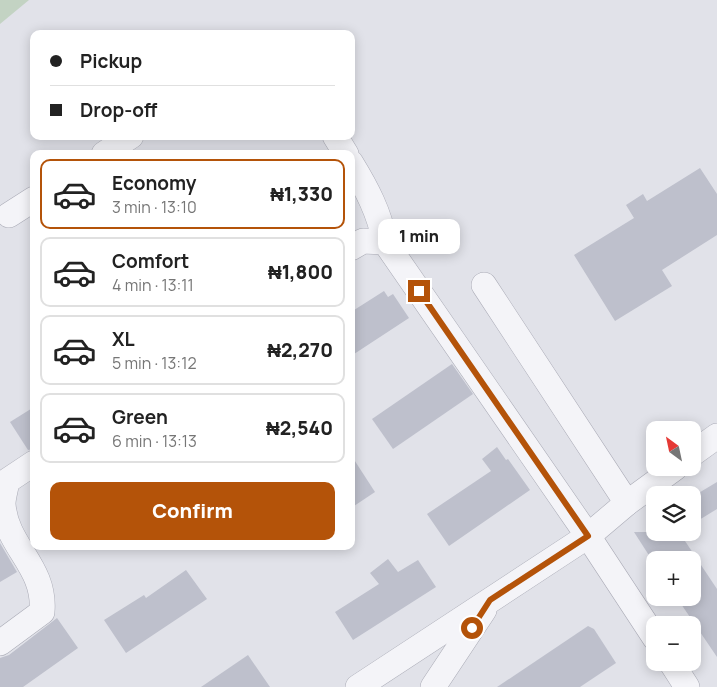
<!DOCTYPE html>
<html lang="en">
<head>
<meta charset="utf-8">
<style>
  :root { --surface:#fff; --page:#f2f2f2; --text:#222; --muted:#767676; --line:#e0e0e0; --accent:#b45309 }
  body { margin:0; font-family:Manrope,sans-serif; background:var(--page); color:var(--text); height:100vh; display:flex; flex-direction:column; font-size:19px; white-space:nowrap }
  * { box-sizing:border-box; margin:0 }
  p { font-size:16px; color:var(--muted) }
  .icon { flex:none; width:28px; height:28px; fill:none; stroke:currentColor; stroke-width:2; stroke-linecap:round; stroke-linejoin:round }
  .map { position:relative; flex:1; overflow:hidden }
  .panel { position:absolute; left:30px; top:150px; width:325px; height:400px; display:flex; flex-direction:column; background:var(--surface); border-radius:10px; box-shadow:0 2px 12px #0003 }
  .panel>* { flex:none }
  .hud { position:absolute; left:30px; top:30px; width:325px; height:110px; border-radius:10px; box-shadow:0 2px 12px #0003; display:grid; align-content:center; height:110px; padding:0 20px; background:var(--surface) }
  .needle { width:32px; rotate:327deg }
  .controls { position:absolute; left:646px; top:421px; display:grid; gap:10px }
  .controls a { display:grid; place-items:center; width:55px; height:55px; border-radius:10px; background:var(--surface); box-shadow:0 2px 12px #0003; font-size:25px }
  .end { position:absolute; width:22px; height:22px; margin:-11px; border:6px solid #b45309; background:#fff; box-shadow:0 0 0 2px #fff }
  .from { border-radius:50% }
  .bubble { position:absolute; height:35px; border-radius:10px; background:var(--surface); box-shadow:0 2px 12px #0003; font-size:16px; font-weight:800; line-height:35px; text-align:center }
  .hud b { display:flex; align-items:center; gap:18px; height:48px; font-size:19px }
  .hud b+b { border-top:1px solid var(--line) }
  .hud i { width:12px; height:12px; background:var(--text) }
  ul { padding:9px 0 0; list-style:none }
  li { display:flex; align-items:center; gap:15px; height:70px; margin:0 10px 8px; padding:0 10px; border:2px solid var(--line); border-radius:10px }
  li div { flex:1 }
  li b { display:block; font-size:19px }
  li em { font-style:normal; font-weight:800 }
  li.active { border-color:var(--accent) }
  li>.icon { width:45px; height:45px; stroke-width:1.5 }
  .cta { display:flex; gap:10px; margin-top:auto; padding:10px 20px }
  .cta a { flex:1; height:58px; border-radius:10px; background:var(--accent); color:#fff; font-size:20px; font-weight:800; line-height:58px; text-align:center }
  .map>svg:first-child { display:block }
</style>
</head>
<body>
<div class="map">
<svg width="717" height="687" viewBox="0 0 717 687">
  <rect width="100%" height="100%" fill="#e1e2e9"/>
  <polygon fill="#c3d3c3" points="0,0 29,0 0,24"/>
  <g fill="#bec0cc">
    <polygon points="700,168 717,194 717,235 662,270 672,286 615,321 574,255 634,218 626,205 643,194 647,201"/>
    <polygon points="384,291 388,297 393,294 409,318 351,356 351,312"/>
    <polygon points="452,364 473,394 393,449 372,419"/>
    <polygon points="34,407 34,449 28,450 10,422"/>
    <polygon points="497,447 506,460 508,459 530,490 449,546 427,514 491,471 482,459"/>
    <polygon points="351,455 375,492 351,508"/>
    <polygon points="717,482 717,509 699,520 692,510 692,497"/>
    <polygon points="634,532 679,532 717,589 717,657 677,598 692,598 692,560 652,560"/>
    <polygon points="0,543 17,572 0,582"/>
    <polygon points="388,559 398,572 418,560 436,587 353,640 335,612 379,584 370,573"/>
    <polygon points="186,570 207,599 126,653 104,620 144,595 146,598"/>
    <polygon points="57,618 78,648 23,687 0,687 0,658 9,655"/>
    <polygon points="588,626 594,629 616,663 580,687 497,687"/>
    <polygon points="248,655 270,687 201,687"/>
  </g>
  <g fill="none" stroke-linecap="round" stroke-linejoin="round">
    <g stroke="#aaabb6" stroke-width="26">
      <g id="minor">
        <polyline points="335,136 346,154"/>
        <polyline points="104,154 131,136"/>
        <path d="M351,163c16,26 28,49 34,79"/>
        <polyline points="9,215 34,199"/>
        <polyline points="351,248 363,241 385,242 588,536 655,638"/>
        <polyline points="484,285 627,503"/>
        <polyline points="692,454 717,436"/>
        <path d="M0,643l42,-31c4,-46 -36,-65 -39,-108 0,-7 3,-16 4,-23l27,-18"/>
        <polyline points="671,662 687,687"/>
        <polyline points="358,687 588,536 627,503 675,468"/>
        <polyline points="433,687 484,610"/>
      </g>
    </g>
    <use href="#minor" stroke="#f4f4f8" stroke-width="25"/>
  </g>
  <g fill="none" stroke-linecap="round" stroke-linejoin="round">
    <polyline stroke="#b45309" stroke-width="6" points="419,291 588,536 490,600 472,628"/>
  </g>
</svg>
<div class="controls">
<a><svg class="needle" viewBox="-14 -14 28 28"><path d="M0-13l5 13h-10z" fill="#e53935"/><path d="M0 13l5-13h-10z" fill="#767676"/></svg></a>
<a><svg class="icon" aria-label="layers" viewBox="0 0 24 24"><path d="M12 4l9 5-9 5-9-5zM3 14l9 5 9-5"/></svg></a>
<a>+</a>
<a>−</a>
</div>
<i class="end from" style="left:472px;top:628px"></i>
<i class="end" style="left:419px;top:291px"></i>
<div class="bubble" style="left:378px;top:219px;width:82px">1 min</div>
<div class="hud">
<b><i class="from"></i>Pickup</b>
<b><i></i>Drop-off</b>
</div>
<section class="panel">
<ul>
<li class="active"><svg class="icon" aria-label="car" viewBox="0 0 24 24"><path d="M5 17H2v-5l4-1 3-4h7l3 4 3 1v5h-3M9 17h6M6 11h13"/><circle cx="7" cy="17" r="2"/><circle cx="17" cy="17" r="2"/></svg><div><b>Economy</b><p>3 min · 13:10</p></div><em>₦1,330</em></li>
<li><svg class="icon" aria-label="car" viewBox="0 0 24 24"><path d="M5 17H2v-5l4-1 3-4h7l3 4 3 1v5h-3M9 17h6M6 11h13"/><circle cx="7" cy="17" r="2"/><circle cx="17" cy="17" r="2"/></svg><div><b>Comfort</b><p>4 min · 13:11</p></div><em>₦1,800</em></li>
<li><svg class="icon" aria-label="car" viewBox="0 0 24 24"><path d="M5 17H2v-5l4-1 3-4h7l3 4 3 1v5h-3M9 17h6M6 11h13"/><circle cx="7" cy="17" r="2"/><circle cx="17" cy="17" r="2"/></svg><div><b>XL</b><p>5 min · 13:12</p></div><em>₦2,270</em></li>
<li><svg class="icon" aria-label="car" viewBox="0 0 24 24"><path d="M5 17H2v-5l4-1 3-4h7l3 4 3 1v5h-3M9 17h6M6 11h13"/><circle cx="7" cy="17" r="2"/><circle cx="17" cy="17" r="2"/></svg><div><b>Green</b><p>6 min · 13:13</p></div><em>₦2,540</em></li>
</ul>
<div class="cta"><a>Confirm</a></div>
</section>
</div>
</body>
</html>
